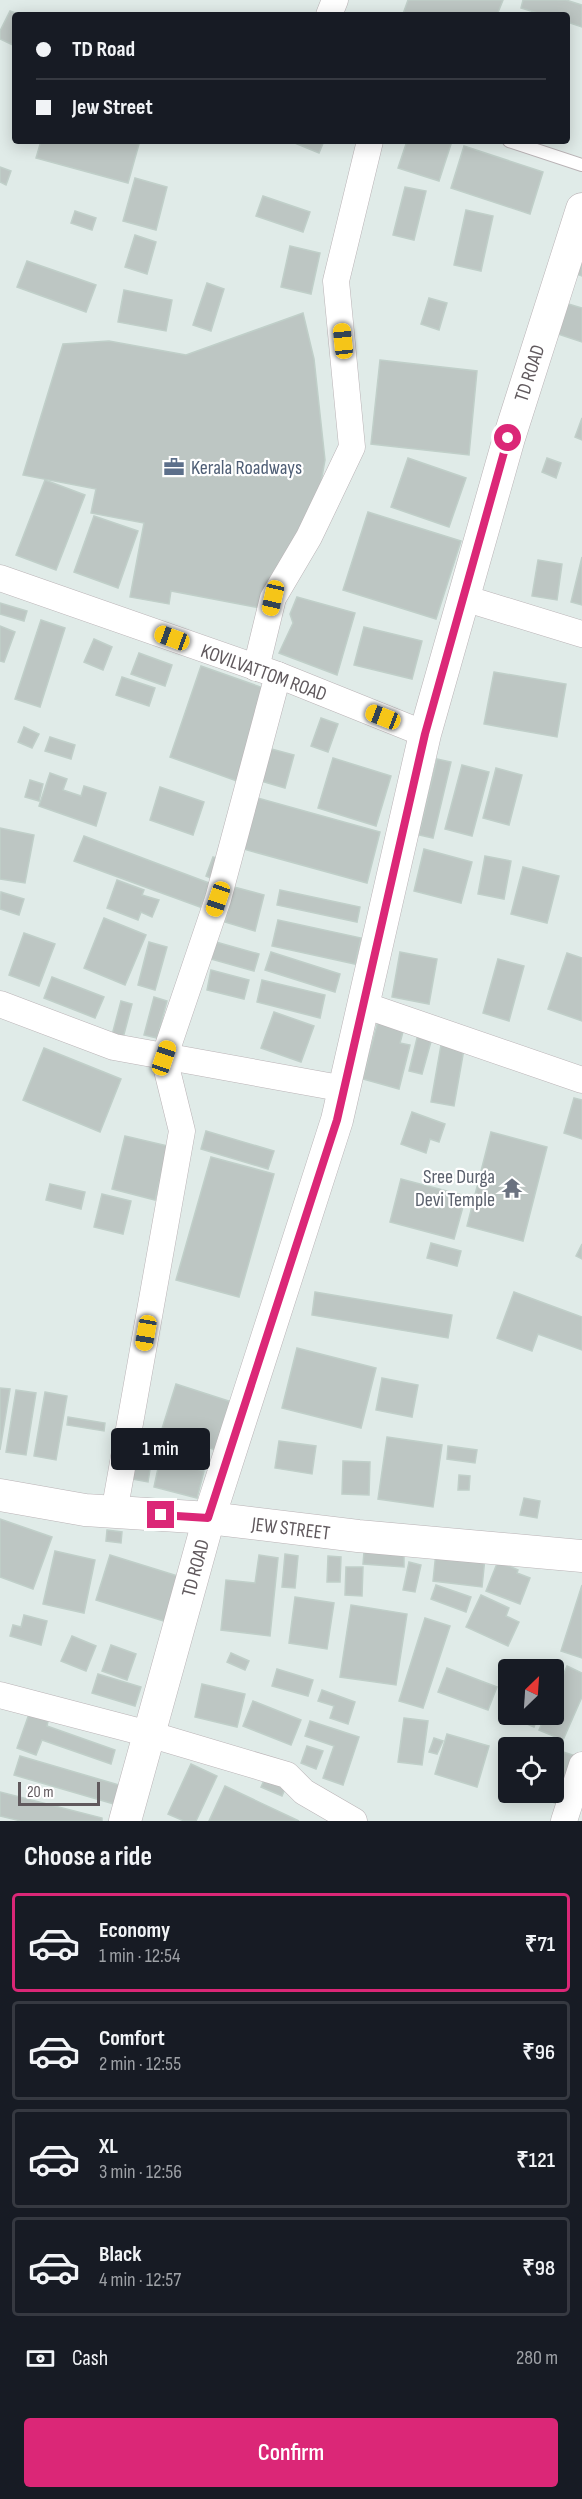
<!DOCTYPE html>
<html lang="en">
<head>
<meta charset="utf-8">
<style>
  :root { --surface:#171b24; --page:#20242c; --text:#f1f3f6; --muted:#9ea1a6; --line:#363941; --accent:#db2777 }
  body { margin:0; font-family:"Sofia Sans Condensed",sans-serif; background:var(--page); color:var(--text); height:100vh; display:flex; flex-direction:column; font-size:22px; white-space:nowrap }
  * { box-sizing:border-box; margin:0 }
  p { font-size:20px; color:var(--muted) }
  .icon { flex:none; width:33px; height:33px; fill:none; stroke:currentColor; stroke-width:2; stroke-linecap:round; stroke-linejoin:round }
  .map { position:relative; height:1821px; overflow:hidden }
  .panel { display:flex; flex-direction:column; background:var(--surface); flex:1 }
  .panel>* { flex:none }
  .hud { position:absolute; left:12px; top:12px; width:558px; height:132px; border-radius:6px; box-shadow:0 3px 15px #0003; display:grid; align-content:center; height:132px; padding:0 24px; background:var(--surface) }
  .needle { width:39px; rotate:25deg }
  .controls { position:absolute; left:498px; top:1659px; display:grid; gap:12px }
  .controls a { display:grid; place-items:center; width:66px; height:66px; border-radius:6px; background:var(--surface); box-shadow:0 3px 15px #0003; font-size:30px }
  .scale { position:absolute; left:18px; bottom:15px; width:82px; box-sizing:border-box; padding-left:6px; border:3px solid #60595d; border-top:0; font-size:16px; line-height:21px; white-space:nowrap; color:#60595d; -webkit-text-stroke:4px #fff; paint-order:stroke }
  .end { position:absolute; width:27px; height:27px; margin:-14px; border:8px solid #db2777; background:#fff; box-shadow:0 0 0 3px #fff }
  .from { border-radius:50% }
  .bubble { position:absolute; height:42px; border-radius:6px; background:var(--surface); box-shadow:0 3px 15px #0003; font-size:20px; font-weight:600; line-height:42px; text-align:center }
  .car { position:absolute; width:18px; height:36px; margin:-18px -9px; border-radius:8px; box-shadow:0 0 4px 2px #0007; background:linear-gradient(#f5c518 24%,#345 0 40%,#f5c518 0 76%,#345 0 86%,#f5c518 0) }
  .hud b { display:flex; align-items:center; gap:21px; height:57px; font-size:22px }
  .hud b+b { border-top:2px solid var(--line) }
  .hud i { width:15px; height:15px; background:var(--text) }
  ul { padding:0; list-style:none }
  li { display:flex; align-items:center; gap:18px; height:99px; margin:0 12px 9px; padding:0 12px; border:3px solid var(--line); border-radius:6px }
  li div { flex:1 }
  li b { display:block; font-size:22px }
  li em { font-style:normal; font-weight:600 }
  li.selected { border-color:var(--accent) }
  li>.icon { width:54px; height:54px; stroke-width:1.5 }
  h2 { padding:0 24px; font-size:27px; line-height:72px }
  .pay { display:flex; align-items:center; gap:15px; height:66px; padding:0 24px; font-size:22px }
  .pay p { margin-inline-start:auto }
  .primary-button { display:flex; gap:12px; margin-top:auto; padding:12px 24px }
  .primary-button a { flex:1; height:69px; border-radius:6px; background:var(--accent); color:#fff; font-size:24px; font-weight:600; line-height:69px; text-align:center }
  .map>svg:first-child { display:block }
</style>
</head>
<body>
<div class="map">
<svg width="582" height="1821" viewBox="0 0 582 1821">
  <rect width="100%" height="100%" fill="#e0ebe8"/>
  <g fill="#bdc6c3" stroke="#c0cfc9" stroke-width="1.5">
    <polygon points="408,0 503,0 497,15 407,15 403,14"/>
    <polygon points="523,0 566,0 582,5 582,27 567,22 567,15 544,15 521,8"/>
    <polygon points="10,11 21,15 15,15 15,46 0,39 0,31"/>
    <polygon points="41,141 129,141 139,144 128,183 36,158"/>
    <polygon points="290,141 324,141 319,153"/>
    <polygon points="407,141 452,141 439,181 398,168"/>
    <polygon points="464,146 543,172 530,214 451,188"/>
    <polygon points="0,167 11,171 6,185 0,182"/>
    <polygon points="135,178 167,187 156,230 123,221"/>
    <polygon points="405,187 426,191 414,240 393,235"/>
    <polygon points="263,196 310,212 303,232 256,216"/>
    <polygon points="466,210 493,216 481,271 454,265"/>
    <polygon points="75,211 96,218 92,230 71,223"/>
    <polygon points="135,235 156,242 147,274 125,267"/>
    <polygon points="582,245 582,276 573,273"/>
    <polygon points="290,246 320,253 311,294 281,287"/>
    <polygon points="27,261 96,285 86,312 17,287"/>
    <polygon points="207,283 224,289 211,331 193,325"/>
    <polygon points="124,290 172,300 166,331 118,322"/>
    <polygon points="429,298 447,303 439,330 421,324"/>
    <polygon points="565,303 582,308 582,342 555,333"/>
    <polygon points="303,313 314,359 325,460 320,488 260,608 171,591 169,604 130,597 144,523 91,513 96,489 23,475 63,344 109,341 186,355"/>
    <polygon points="380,360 477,371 469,455 371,444"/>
    <polygon points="582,418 582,440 575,437"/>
    <polygon points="408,458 466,478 449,527 391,507"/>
    <polygon points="547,458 561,463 556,478 542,472"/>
    <polygon points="45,480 85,495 56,570 16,555"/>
    <polygon points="368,512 461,541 436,619 343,590"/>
    <polygon points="94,516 138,531 118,588 74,572"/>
    <polygon points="582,557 582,605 571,602"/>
    <polygon points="538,560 562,564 557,600 532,596"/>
    <polygon points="297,597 355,613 337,675 279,653 293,623 290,614"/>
    <polygon points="0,603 27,611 24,621 0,614"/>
    <polygon points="41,620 65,628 40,707 15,699"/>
    <polygon points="0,626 15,632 4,662 0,661"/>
    <polygon points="364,627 422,641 412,679 354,665"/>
    <polygon points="94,639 112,647 103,670 84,662"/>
    <polygon points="139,653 172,665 165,686 131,674"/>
    <polygon points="201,666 269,690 237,781 170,757"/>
    <polygon points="494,672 566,684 557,737 484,724"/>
    <polygon points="122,677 155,688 149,706 116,695"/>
    <polygon points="321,718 338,724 328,752 311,746"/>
    <polygon points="24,727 39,734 32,748 18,742"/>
    <polygon points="50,737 75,745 71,759 45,751"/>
    <polygon points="264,747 294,755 285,788 254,779"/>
    <polygon points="333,758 391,776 376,826 318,808"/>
    <polygon points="437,759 451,762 433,838 419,835"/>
    <polygon points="462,765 489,772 472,836 445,829"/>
    <polygon points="496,768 522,775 509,825 483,818"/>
    <polygon points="50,773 67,779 63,790 81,796 84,786 106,793 96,826 39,806"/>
    <polygon points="30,780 43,784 39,801 25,797"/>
    <polygon points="160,787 204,802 193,835 150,820"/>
    <polygon points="254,797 380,832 367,883 240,848"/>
    <polygon points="0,828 34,835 25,883 0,879"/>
    <polygon points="84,836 209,883 200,907 74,861"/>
    <polygon points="424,849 472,862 461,903 414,891"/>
    <polygon points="485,856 511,861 504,899 478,894"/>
    <polygon points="213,857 225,861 218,881 206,876"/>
    <polygon points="523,867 559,876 547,923 511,914"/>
    <polygon points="117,880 144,890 142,895 159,900 152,917 141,912 138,920 107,908"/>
    <polygon points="234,887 264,895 255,931 225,922"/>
    <polygon points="280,890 360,907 357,922 277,905"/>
    <polygon points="1,892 24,899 19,915 0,909"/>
    <polygon points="104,918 146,935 125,985 84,968"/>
    <polygon points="278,920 361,938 355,964 272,946"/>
    <polygon points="24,933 55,944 39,986 9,975"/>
    <polygon points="149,942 167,947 155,990 138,985"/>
    <polygon points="216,942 259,954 254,971 211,959"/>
    <polygon points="271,952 340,974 335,992 265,970"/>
    <polygon points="400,952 437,959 429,1004 392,997"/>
    <polygon points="567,953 582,958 582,1021 548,1009"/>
    <polygon points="498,959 524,966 509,1021 483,1013"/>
    <polygon points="211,970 249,980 244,999 207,990"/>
    <polygon points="52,977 104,997 95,1018 44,998"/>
    <polygon points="262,980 325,995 320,1018 257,1002"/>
    <polygon points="154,997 167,1001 157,1038 144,1035"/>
    <polygon points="121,1001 132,1004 123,1038 112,1035"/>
    <polygon points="274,1012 314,1026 301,1062 261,1048"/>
    <polygon points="378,1021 404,1028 400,1043 410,1045 399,1089 363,1079"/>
    <polygon points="418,1034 432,1038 422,1074 409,1071"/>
    <polygon points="441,1045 464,1049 454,1106 431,1102"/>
    <polygon points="44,1048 121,1079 100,1132 23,1100"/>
    <polygon points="574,1098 582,1100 582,1139 564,1133"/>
    <polygon points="412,1112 445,1124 439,1142 430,1139 426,1153 401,1144"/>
    <polygon points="206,1131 274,1151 268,1169 201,1149"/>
    <polygon points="491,1132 547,1147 523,1241 467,1226"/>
    <polygon points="125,1136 168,1146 155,1200 112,1189"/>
    <polygon points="211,1157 274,1174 239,1297 176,1280"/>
    <polygon points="401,1179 466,1196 454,1239 390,1222"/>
    <polygon points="50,1184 85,1192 81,1209 46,1200"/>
    <polygon points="102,1194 131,1201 123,1234 94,1227"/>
    <polygon points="431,1243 461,1251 457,1266 427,1258"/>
    <polygon points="582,1244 582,1259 576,1256"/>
    <polygon points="315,1292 452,1315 448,1338 312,1315"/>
    <polygon points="514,1292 582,1317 582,1350 538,1334 532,1351 497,1338"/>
    <polygon points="297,1348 376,1368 361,1428 282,1408"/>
    <polygon points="382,1378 418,1385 412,1417 376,1410"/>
    <polygon points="176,1384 238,1404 222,1452 161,1432"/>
    <polygon points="0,1388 10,1389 0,1450"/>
    <polygon points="16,1390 36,1393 26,1455 6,1452"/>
    <polygon points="45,1392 67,1396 56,1460 34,1456"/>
    <polygon points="68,1417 105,1423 104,1431 67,1425"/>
    <polygon points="387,1437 442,1445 433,1507 378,1499"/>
    <polygon points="279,1441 316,1446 312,1474 275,1468"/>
    <polygon points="448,1446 477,1450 475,1463 447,1459"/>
    <polygon points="131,1448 153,1451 148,1482 126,1478"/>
    <polygon points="160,1459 204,1471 197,1498 154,1487"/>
    <polygon points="343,1461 370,1462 369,1495 342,1494"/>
    <polygon points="459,1475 470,1476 469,1490 458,1490"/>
    <polygon points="524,1498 540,1501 537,1518 520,1515"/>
    <polygon points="0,1519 52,1537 33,1589 0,1577"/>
    <polygon points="107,1530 122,1532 121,1543 106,1541"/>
    <polygon points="55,1551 95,1560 84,1613 43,1604"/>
    <polygon points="364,1552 404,1556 404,1567 363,1564"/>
    <polygon points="436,1552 485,1558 482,1587 433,1581"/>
    <polygon points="285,1554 298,1556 295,1588 282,1587"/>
    <polygon points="110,1555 181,1577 167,1622 96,1600"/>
    <polygon points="259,1555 278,1558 270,1636 221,1630 226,1580 255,1583"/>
    <polygon points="328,1556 341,1557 340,1582 327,1582"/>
    <polygon points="498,1561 518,1570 517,1573 530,1578 520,1604 486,1591"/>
    <polygon points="409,1562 421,1565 415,1592 403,1590"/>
    <polygon points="346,1567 363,1567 362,1596 345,1595"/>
    <polygon points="436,1585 471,1597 466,1612 431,1599"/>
    <polygon points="582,1585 582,1658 561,1651"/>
    <polygon points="481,1595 509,1608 506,1616 519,1622 508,1646 466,1627"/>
    <polygon points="295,1597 334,1603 327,1649 289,1643"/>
    <polygon points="351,1605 407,1614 396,1685 340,1677"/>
    <polygon points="24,1615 47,1621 41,1645 10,1636 13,1625 21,1627"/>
    <polygon points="425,1618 450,1626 423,1708 399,1701"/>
    <polygon points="72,1636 96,1646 86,1671 61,1661"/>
    <polygon points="111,1645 136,1654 127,1680 102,1671"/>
    <polygon points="231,1653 249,1661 245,1670 227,1662"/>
    <polygon points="567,1666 582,1673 582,1697 563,1740 539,1730 546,1714 554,1714 554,1697"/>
    <polygon points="447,1668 497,1687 488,1710 438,1692"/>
    <polygon points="277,1669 313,1680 308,1696 272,1686"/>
    <polygon points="98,1674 141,1687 135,1706 92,1693"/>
    <polygon points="202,1684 245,1694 237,1727 195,1717"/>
    <polygon points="322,1690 355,1702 348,1724 330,1718 334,1706 318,1701"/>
    <polygon points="253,1701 301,1720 291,1745 243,1726"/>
    <polygon points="29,1714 48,1721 47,1726 115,1750 111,1764 42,1740 36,1755 17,1748"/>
    <polygon points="514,1714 539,1714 534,1727 513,1718"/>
    <polygon points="404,1718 428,1721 422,1765 398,1762"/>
    <polygon points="310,1721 359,1737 343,1785 323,1778 334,1746 305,1736"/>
    <polygon points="447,1734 489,1746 477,1787 435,1774"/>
    <polygon points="434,1738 443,1741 437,1754 429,1752"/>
    <polygon points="526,1739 550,1748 523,1748"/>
    <polygon points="307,1746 323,1751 316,1769 301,1763"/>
    <polygon points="554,1749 582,1758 567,1807 523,1792 554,1792"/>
    <polygon points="20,1756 119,1785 114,1804 14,1775"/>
    <polygon points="191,1764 217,1776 196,1821 184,1821 168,1814"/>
    <polygon points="266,1776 287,1784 282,1796 261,1787"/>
    <polygon points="225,1786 299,1821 209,1821"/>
    <polygon points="0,1792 102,1818 102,1821 21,1821 0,1816"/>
  </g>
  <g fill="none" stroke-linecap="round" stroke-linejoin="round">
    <g stroke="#bab3b6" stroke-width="14">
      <polyline id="service" points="509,141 582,165"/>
    </g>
    <g stroke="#bab3b6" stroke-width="27">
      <g id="minor">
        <polyline points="329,15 335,0"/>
        <polyline points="0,578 278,675 425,734"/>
        <polyline points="464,598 582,634"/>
        <polyline points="256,668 273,598 309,537 352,447 336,281 370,141"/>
        <polyline points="0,1004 114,1047 345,1089"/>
        <polyline points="364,1005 582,1080"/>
        <polyline points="114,1513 182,1131 164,1058 218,899 278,675"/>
        <polyline points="0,1695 149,1734 287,1775 304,1792 354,1821"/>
        <polyline points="564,1821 582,1765"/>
      </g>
    </g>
    <g stroke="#bab3b6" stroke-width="33">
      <g id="tertiary">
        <polyline points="0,1495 85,1510 209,1518 358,1536 582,1556"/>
        <polyline points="125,1821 209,1518 337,1120 425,734 509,438 582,209"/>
      </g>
    </g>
    <use href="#service" stroke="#fff" stroke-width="12"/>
    <use href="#minor" stroke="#fff" stroke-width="26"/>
    <use href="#tertiary" stroke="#fff" stroke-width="32"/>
  </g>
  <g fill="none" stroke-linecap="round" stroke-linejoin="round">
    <polyline stroke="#db2777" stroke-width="8" points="161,1515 208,1518 337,1120 425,734 508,438"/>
  </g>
  <defs>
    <g id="office-bare" transform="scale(1.62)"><path d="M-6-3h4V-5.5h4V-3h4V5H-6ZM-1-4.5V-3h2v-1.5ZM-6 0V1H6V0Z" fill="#5c6f8a" stroke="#fff" stroke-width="2.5" paint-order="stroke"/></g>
    <g id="temple-bare" transform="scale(1.62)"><path d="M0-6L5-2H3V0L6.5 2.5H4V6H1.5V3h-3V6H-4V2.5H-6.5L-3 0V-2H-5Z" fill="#6b7280" stroke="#fff" stroke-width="2.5" paint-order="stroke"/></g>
  </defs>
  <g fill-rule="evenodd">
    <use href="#office-bare" x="174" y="467"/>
    <use href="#temple-bare" x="512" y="1188"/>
  </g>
  <g text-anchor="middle" stroke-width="4.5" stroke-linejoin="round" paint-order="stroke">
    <g font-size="20" fill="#60595d" stroke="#fff">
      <text transform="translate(529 373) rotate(-72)" y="7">TD ROAD</text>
      <text transform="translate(264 672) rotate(20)" y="7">KOVILVATTOM ROAD</text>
      <text transform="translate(291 1528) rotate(7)" y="7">JEW STREET</text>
      <text transform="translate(195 1568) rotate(-75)" y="7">TD ROAD</text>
    </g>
    <g font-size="20" fill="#4e5e75" stroke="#fff" text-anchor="start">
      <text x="191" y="474">Kerala Roadways</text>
    </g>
    <g font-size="20" fill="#5b616d" stroke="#fff" text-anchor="end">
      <text x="495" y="1183">Sree Durga<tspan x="495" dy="23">Devi Temple</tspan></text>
    </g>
  </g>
</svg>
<div class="controls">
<a><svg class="needle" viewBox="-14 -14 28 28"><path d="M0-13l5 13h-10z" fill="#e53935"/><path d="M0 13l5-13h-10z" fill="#9ea1a6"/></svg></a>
<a><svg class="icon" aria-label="locate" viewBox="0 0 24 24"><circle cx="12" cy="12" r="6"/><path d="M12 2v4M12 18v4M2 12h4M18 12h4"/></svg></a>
</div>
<div class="scale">20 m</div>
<i class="end from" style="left:508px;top:438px"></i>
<i class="end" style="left:161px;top:1515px"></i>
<div class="bubble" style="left:111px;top:1428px;width:99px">1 min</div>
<i class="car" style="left:343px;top:341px;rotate:354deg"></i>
<i class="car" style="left:273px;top:598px;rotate:193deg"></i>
<i class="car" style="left:172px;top:638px;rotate:290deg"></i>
<i class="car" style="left:383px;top:717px;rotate:291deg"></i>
<i class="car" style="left:218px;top:899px;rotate:199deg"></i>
<i class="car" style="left:164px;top:1058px;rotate:19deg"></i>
<i class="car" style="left:146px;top:1333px;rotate:190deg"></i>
<div class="hud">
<b><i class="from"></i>TD Road</b>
<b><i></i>Jew Street</b>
</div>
</div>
<section class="panel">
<h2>Choose a ride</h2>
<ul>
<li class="selected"><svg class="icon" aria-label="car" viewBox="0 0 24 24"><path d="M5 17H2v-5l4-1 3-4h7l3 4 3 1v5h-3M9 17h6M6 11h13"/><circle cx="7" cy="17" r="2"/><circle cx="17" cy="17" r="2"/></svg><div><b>Economy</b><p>1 min · 12:54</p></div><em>₹71</em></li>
<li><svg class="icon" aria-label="car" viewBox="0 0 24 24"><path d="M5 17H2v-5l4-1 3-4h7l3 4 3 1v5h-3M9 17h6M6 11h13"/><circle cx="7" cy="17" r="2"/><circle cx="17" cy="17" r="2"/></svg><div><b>Comfort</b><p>2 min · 12:55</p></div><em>₹96</em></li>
<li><svg class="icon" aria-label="car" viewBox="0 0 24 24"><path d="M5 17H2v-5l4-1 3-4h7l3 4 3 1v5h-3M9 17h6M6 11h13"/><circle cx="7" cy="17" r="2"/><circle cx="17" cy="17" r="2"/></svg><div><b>XL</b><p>3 min · 12:56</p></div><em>₹121</em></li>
<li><svg class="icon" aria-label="car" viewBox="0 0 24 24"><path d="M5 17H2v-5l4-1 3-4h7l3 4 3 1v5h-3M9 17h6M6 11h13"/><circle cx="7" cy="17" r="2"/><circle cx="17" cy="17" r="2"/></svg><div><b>Black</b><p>4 min · 12:57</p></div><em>₹98</em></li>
</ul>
<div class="pay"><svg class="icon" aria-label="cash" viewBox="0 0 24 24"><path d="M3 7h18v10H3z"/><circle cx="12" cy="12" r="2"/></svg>Cash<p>280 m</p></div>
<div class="primary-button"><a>Confirm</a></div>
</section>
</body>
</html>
